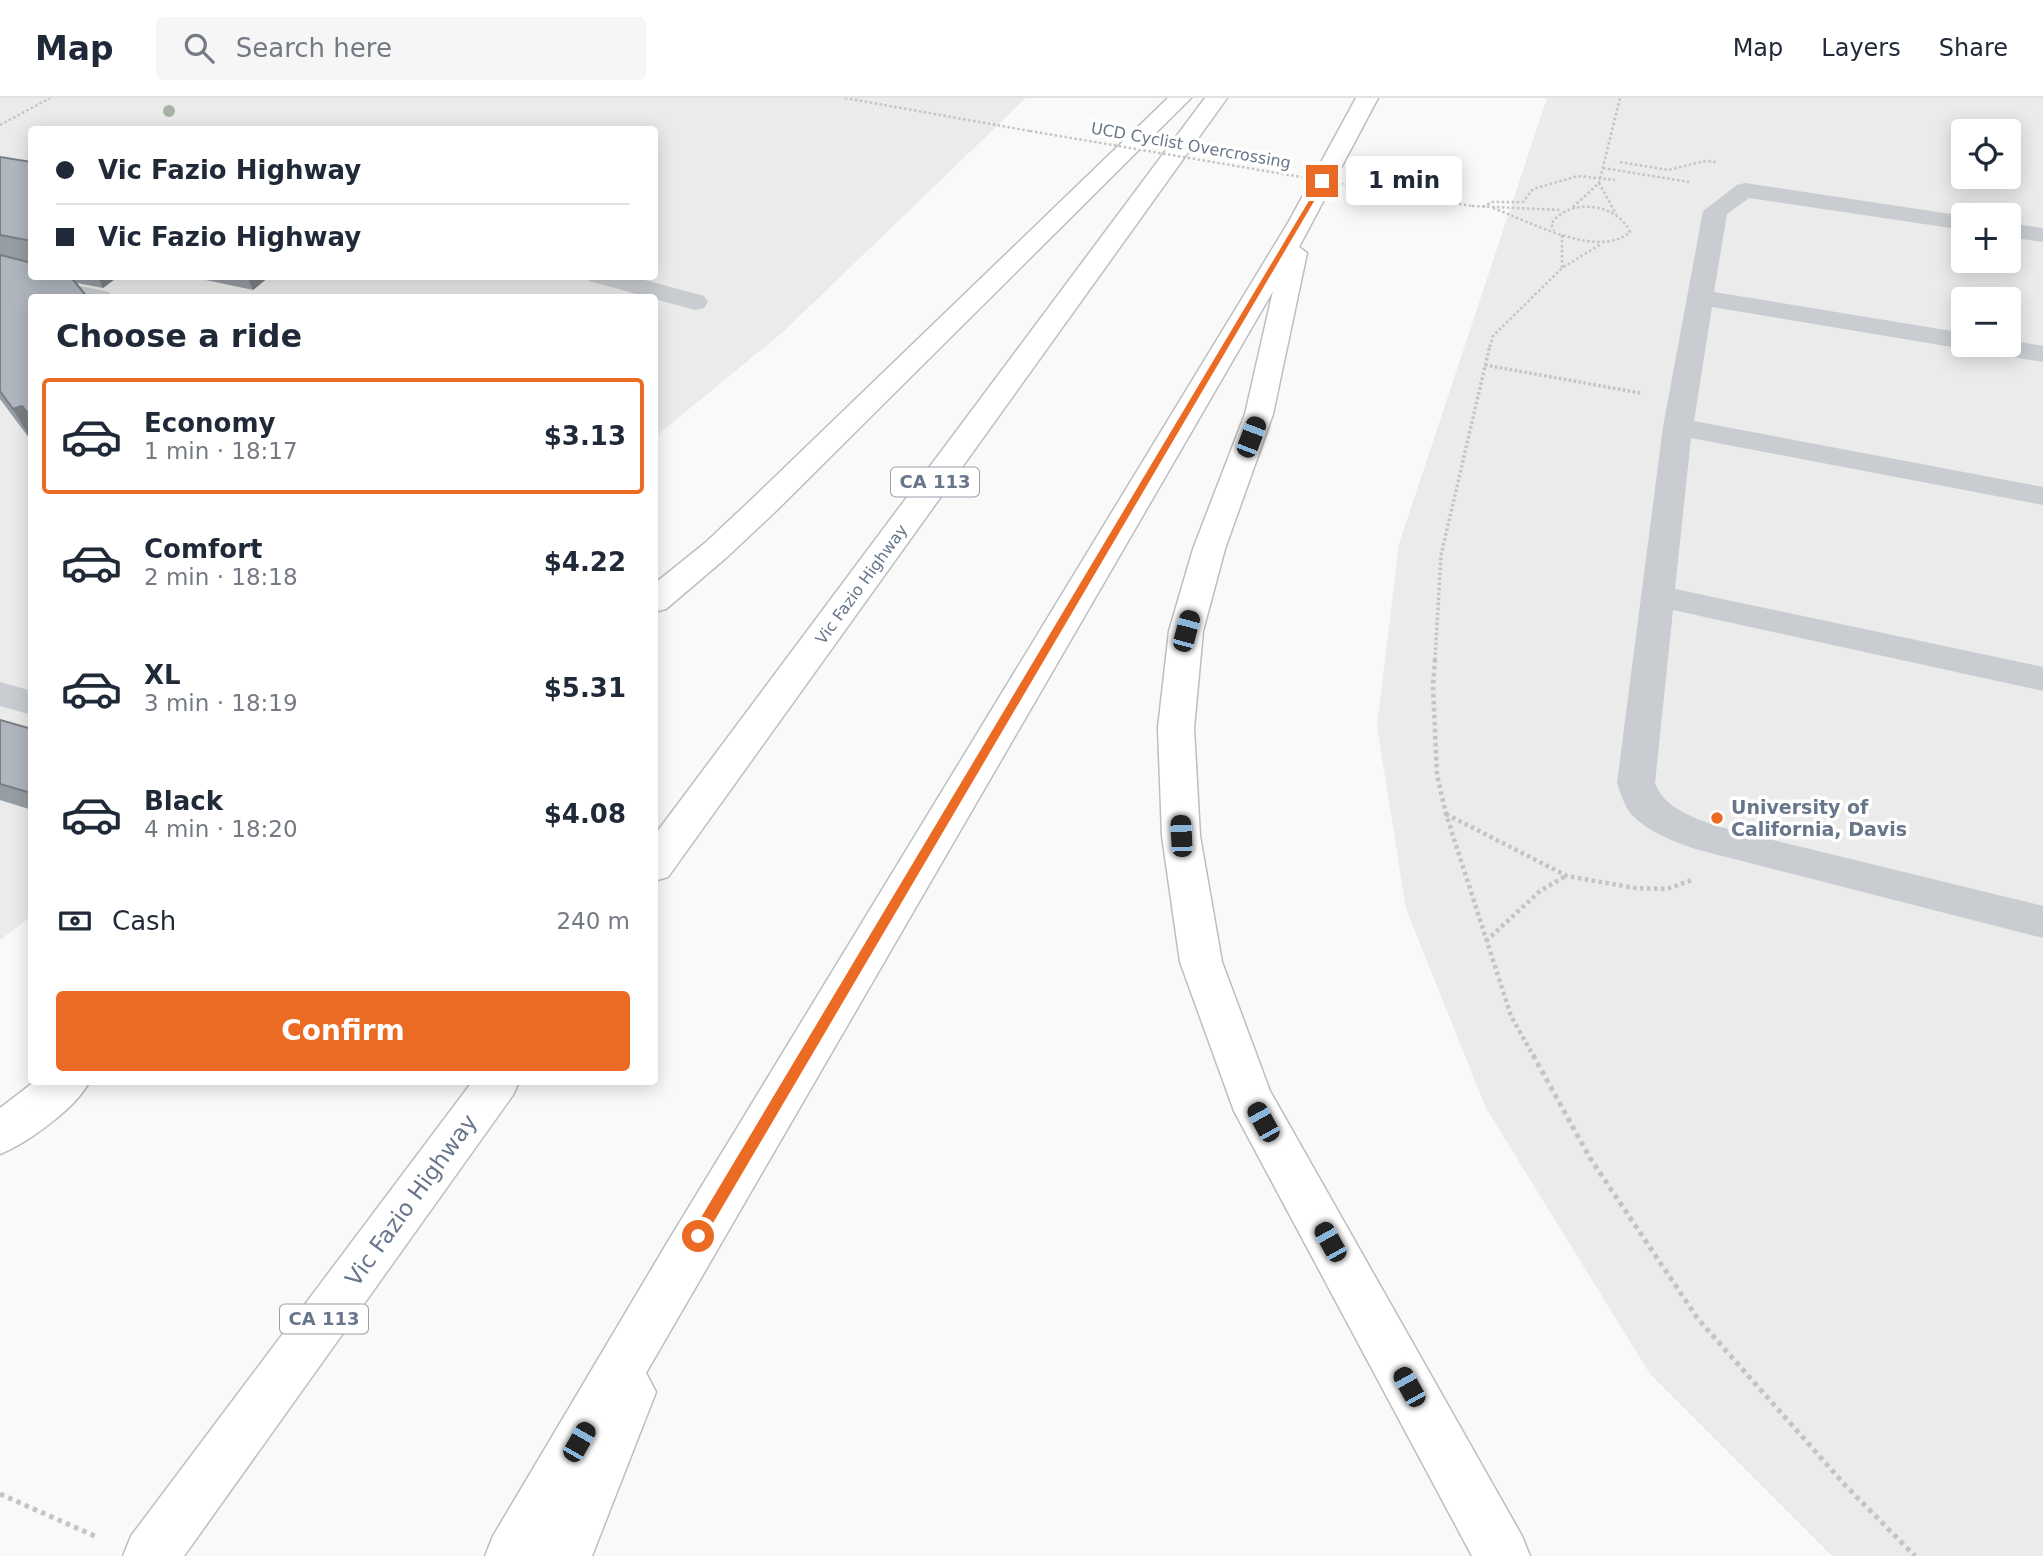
<!DOCTYPE html>
<html lang="en">
<head>
<meta charset="utf-8">
<style>
  :root { --surface:#fff; --page:#f6f6f7; --text:#1f2937; --muted:#747a83; --line:#e0e1e3; --accent:#eb6b25 }
  body { margin:0; font-family:"DejaVu Sans",sans-serif; background:var(--page); color:var(--text); height:100vh; display:flex; flex-direction:column; font-size:26px; white-space:nowrap }
  * { box-sizing:border-box; margin:0 }
  p { font-size:23px; color:var(--muted) }
  .icon { flex:none; width:38px; height:38px; fill:none; stroke:currentColor; stroke-width:2; stroke-linecap:round; stroke-linejoin:round }
  .map { position:relative; flex:1; overflow:hidden }
  .side { position:absolute; left:28px; top:196px; width:630px; height:791px; display:flex; flex-direction:column; background:var(--surface); border-radius:7px; box-shadow:0 4px 18px #0003 }
  .side>* { flex:none }
  .banner { position:absolute; left:28px; top:28px; width:630px; height:154px; border-radius:7px; box-shadow:0 4px 18px #0003; display:grid; align-content:center; height:154px; padding:0 28px; background:var(--surface) }
  .controls { position:absolute; left:1951px; top:21px; display:grid; gap:14px }
  .controls a { display:grid; place-items:center; width:70px; height:70px; border-radius:7px; background:var(--surface); box-shadow:0 4px 18px #0003; font-size:35px }
  .end { position:absolute; width:32px; height:32px; margin:-16px; border:9px solid #eb6b25; background:#fff; box-shadow:0 0 0 4px #fff }
  .from { border-radius:50% }
  .bubble { position:absolute; height:49px; border-radius:7px; background:var(--surface); box-shadow:0 4px 18px #0003; font-size:23px; font-weight:600; line-height:49px; text-align:center }
  .car { position:absolute; width:21px; height:42px; margin:-21px -10px; border-radius:9px; box-shadow:0 0 5px 2px #0007; background:linear-gradient(#222 24%,#8ab4d8 0 40%,#222 0 76%,#8ab4d8 0 86%,#222 0) }
  .banner b { display:flex; align-items:center; gap:24px; height:66px; font-size:26px }
  .banner b+b { border-top:2px solid var(--line) }
  .banner i { width:18px; height:18px; background:var(--text) }
  ul { padding:0; list-style:none }
  li { display:flex; align-items:center; gap:21px; height:116px; margin:0 14px 10px; padding:0 14px; border:4px solid transparent; border-radius:7px }
  li div { flex:1 }
  li b { display:block; font-size:26px }
  li em { font-style:normal; font-weight:600 }
  li.active { border-color:var(--accent) }
  li>.icon { width:63px; height:63px; stroke-width:1.5 }
  h2 { padding:0 28px; font-size:32px; line-height:84px }
  .pay { display:flex; align-items:center; gap:18px; height:77px; padding:0 28px; font-size:26px }
  .pay p { margin-inline-start:auto }
  .action { display:flex; gap:14px; margin-top:auto; padding:14px 28px }
  .action a { flex:1; height:80px; border-radius:7px; background:var(--accent); color:#fff; font-size:28px; font-weight:600; line-height:80px; text-align:center }
  header { display:flex; align-items:center; gap:42px; box-sizing:border-box; height:98px; padding:0 35px; background:var(--surface); border-bottom:2px solid var(--line) }
  header strong { font-size:33px }
  nav { display:flex; gap:38px; margin-inline-start:auto; font-size:24px }
  .search { width:490px; height:63px; background:var(--page); display:flex; align-items:center; gap:18px; box-sizing:border-box; padding:0 24px; border-radius:7px; color:var(--muted); font-size:26px }
  .map>svg:first-child { display:block }
</style>
</head>
<body>
<header>
<strong>Map</strong>
<div class="search"><svg class="icon" aria-label="search" viewBox="0 0 24 24"><circle cx="10" cy="10" r="6"/><path d="M15 15l6 6"/></svg>Search here</div>
<nav><a>Map</a><a>Layers</a><a>Share</a></nav>
</header>
<div class="map">
<svg width="2043" height="1458" viewBox="0 0 2043 1458">
  <rect width="100%" height="100%" fill="#f9faf7"/>
  <g fill="#eaebea" fill-rule="evenodd">
    <path d="M0,0h1026l-243,234 -128,105 -1,-139h-622v618l-32,24zM32,32h622v146h-622z"/>
    <path d="M1547,0h496v1458h-211l-182,-182 -164,-266 -80,-199 -29,-183 22,-182zM1964,33h45v46h-45zM1964,117h45v46h-45zM1964,201h45v46h-45z"/>
  </g>
  <g fill="none" stroke-linecap="round" stroke-linejoin="round">
    <g stroke="#bbbec2" stroke-width="3">
      <g id="highway">
        <polygon points="1168,0 1191,0 776,413 727,459 666,511 654,514 654,486 705,445 754,399"/>
        <polygon points="1205,0 1227,0 668,779 654,783 654,738"/>
        <polygon points="1356,0 1378,0 1299,149 1307,155 1273,316 1225,451 1203,533 1194,630 1200,738 1222,864 1270,993 1522,1438 1530,1458 1472,1458 1234,1013 1180,864 1162,738 1158,630 1169,533 1193,451 1245,316 1273,193 646,1275 656,1294 592,1458 485,1458 493,1438 667,1145 1288,125"/>
        <path d="M34,984h55c-12,25 -63,62 -89,72v-46z"/>
        <polygon points="472,984 519,984 513,997 184,1458 123,1458 131,1438"/>
      </g>
    </g>
    <g stroke="#c3c4c7" stroke-width="2.5" stroke-dasharray="2.5 2.5" stroke-linecap="butt">
      <polyline points="845,0 1030,33"/>
      <polyline points="0,27 50,0"/>
      <polyline points="1620,64 1668,72 1705,63 1717,64"/>
      <polyline points="1603,70 1689,84"/>
      <polyline points="1599,85 1616,116"/>
      <polyline points="1472,108 1561,112"/>
      <polyline points="1483,109 1492,104 1523,104 1533,91 1578,78 1615,82"/>
      <polyline points="1573,109 1599,85 1620,0"/>
      <path d="M1493,110c35,13 106,52 137,24 -13,-29 -61,-35 -79,-8l3,6"/>
      <polyline points="1562,137 1562,170"/>
      <polyline points="1490,249 1493,238 1562,170 1601,146"/>
    </g>
    <g stroke="#c3c4c7" stroke-width="3.5" stroke-dasharray="2.5 2.5" stroke-linecap="butt">
      <polyline points="1485,267 1640,295"/>
      <polyline points="1435,562 1441,457 1490,247"/>
    </g>
    <g stroke="#c3c4c7" stroke-width="4.5" stroke-dasharray="3.5 3.5" stroke-linecap="butt">
      <polyline points="1435,561 1433,588 1437,677 1446,716 1511,918 1534,959"/>
      <polyline points="1446,716 1567,778 1635,790 1667,791 1692,782"/>
      <polyline points="1486,843 1540,793 1566,778"/>
    </g>
    <g stroke="#c3c4c7" stroke-width="5" stroke-dasharray="4.5 4.5" stroke-linecap="butt">
      <polyline points="1533,957 1590,1060 1698,1221 1845,1387 1915,1458"/>
      <polyline points="0,1396 97,1439"/>
    </g>
    <g fill="#c9ccd0" fill-rule="evenodd">
      <path d="M1745,85l219,33v14l-215,-32 -22,16 -13,78 250,41v12h45v-5l34,6v16l-67,-11 -2,-4 -10,2 -252,-42 -18,114 349,66v18l-352,-67 -16,151 368,78v24l-370,-81 -18,173c9,25 37,34 61,43l327,80v32l-348,-89c-22,-8 -47,-17 -64,-35 -7,-8 -10,-21 -14,-31l46,-356 40,-216 34,-26z"/>
      <polygon points="2009,125 2043,130 2043,144 2009,139"/>
      <polygon points="0,172 100,192 109,194 113,200 58,200 0,188"/>
      <polygon points="585,178 630,178 704,198 708,204 704,210 695,212 589,183"/>
      <polygon points="0,584 32,593 32,617 0,608"/>
    </g>
    <use href="#highway" fill="#fff" fill-rule="evenodd"/>
    <polyline stroke="#c3c4c7" stroke-width="2.5" stroke-dasharray="2.5 2.5" stroke-linecap="butt" points="1030,33 1472,108"/>
  </g>
  <circle fill="#a7b4a5" cx="169" cy="13" r="6"/>
  <g fill="#969da3">
    <polygon points="0,59 32,64 32,178 119,178 103,190 77,185 79,189 32,200 32,344 0,301"/>
    <polygon points="187,178 270,178 253,192"/>
    <polygon points="0,622 32,631 32,712 0,702"/>
  </g>
  <g fill="#7a7f85">
    <polygon points="97,178 119,178 103,190"/>
    <polygon points="247,178 270,178 253,192"/>
    <polygon points="22,308 32,324 32,343 13,311"/>
  </g>
  <g fill="#afb6be" stroke="#7a7f85" stroke-width="2">
    <polygon points="0,59 32,64 32,143 0,137"/>
    <polygon points="0,157 32,165 32,178 70,178 88,200 32,200 32,320 22,308 13,311 0,293"/>
    <polygon points="0,622 32,631 31,695 0,686"/>
  </g>
  <polygon fill="#eb6b25" points="1322,81 1326,83 703,1142 693,1142 693,1133"/>
  <circle fill="#eb6b25" stroke="#fff" stroke-width="2.5" cx="1717" cy="720" r="7"/>
  <g text-anchor="middle" stroke-width="7" stroke-linejoin="round" paint-order="stroke">
    <g font-size="16" fill="#67768a" stroke="#fff">
      <text transform="translate(1191 47) rotate(10)" y="6">UCD Cyclist Overcrossing</text>
      <text transform="translate(861 486) rotate(-54)" y="6">Vic Fazio Highway</text>
    </g>
    <g fill="#fff" stroke="#959fad" stroke-width="2">
      <rect x="891" y="369.5" width="88" height="29" rx="5"/>
      <rect x="280" y="1206.5" width="88" height="29" rx="5"/>
    </g>
    <g font-size="18" font-weight="bold" fill="#67768a">
      <text x="935" y="390">CA 113</text>
      <text x="324" y="1227">CA 113</text>
    </g>
    <g font-size="19" font-weight="bold" fill="#67768a" stroke="#fff" text-anchor="start">
      <text x="1731" y="716">University of<tspan x="1731" dy="22">California, Davis</tspan></text>
    </g>
    <g font-size="23" fill="#67768a" stroke="#fff">
      <text transform="translate(411 1102) rotate(-54)" y="8">Vic Fazio Highway</text>
    </g>
  </g>
</svg>
<div class="controls">
<a><svg class="icon" aria-label="locate" viewBox="0 0 24 24"><circle cx="12" cy="12" r="6"/><path d="M12 2v4M12 18v4M2 12h4M18 12h4"/></svg></a>
<a>+</a>
<a>−</a>
</div>
<i class="end from" style="left:698px;top:1138px"></i>
<i class="end" style="left:1322px;top:83px"></i>
<div class="bubble" style="left:1346px;top:58px;width:116px">1 min</div>
<i class="car" style="left:1251px;top:339px;rotate:21deg"></i>
<i class="car" style="left:1186px;top:533px;rotate:15deg"></i>
<i class="car" style="left:1181px;top:738px;rotate:357deg"></i>
<i class="car" style="left:1263px;top:1024px;rotate:331deg"></i>
<i class="car" style="left:1330px;top:1144px;rotate:331deg"></i>
<i class="car" style="left:1409px;top:1289px;rotate:331deg"></i>
<i class="car" style="left:579px;top:1344px;rotate:30deg"></i>
<div class="banner">
<b><i class="from"></i>Vic Fazio Highway</b>
<b><i></i>Vic Fazio Highway</b>
</div>
<section class="side">
<h2>Choose a ride</h2>
<ul>
<li class="active"><svg class="icon" aria-label="car" viewBox="0 0 24 24"><path d="M5 17H2v-5l4-1 3-4h7l3 4 3 1v5h-3M9 17h6M6 11h13"/><circle cx="7" cy="17" r="2"/><circle cx="17" cy="17" r="2"/></svg><div><b>Economy</b><p>1 min · 18:17</p></div><em>$3.13</em></li>
<li><svg class="icon" aria-label="car" viewBox="0 0 24 24"><path d="M5 17H2v-5l4-1 3-4h7l3 4 3 1v5h-3M9 17h6M6 11h13"/><circle cx="7" cy="17" r="2"/><circle cx="17" cy="17" r="2"/></svg><div><b>Comfort</b><p>2 min · 18:18</p></div><em>$4.22</em></li>
<li><svg class="icon" aria-label="car" viewBox="0 0 24 24"><path d="M5 17H2v-5l4-1 3-4h7l3 4 3 1v5h-3M9 17h6M6 11h13"/><circle cx="7" cy="17" r="2"/><circle cx="17" cy="17" r="2"/></svg><div><b>XL</b><p>3 min · 18:19</p></div><em>$5.31</em></li>
<li><svg class="icon" aria-label="car" viewBox="0 0 24 24"><path d="M5 17H2v-5l4-1 3-4h7l3 4 3 1v5h-3M9 17h6M6 11h13"/><circle cx="7" cy="17" r="2"/><circle cx="17" cy="17" r="2"/></svg><div><b>Black</b><p>4 min · 18:20</p></div><em>$4.08</em></li>
</ul>
<div class="pay"><svg class="icon" aria-label="cash" viewBox="0 0 24 24"><path d="M3 7h18v10H3z"/><circle cx="12" cy="12" r="2"/></svg>Cash<p>240 m</p></div>
<div class="action"><a>Confirm</a></div>
</section>
</div>
</body>
</html>
